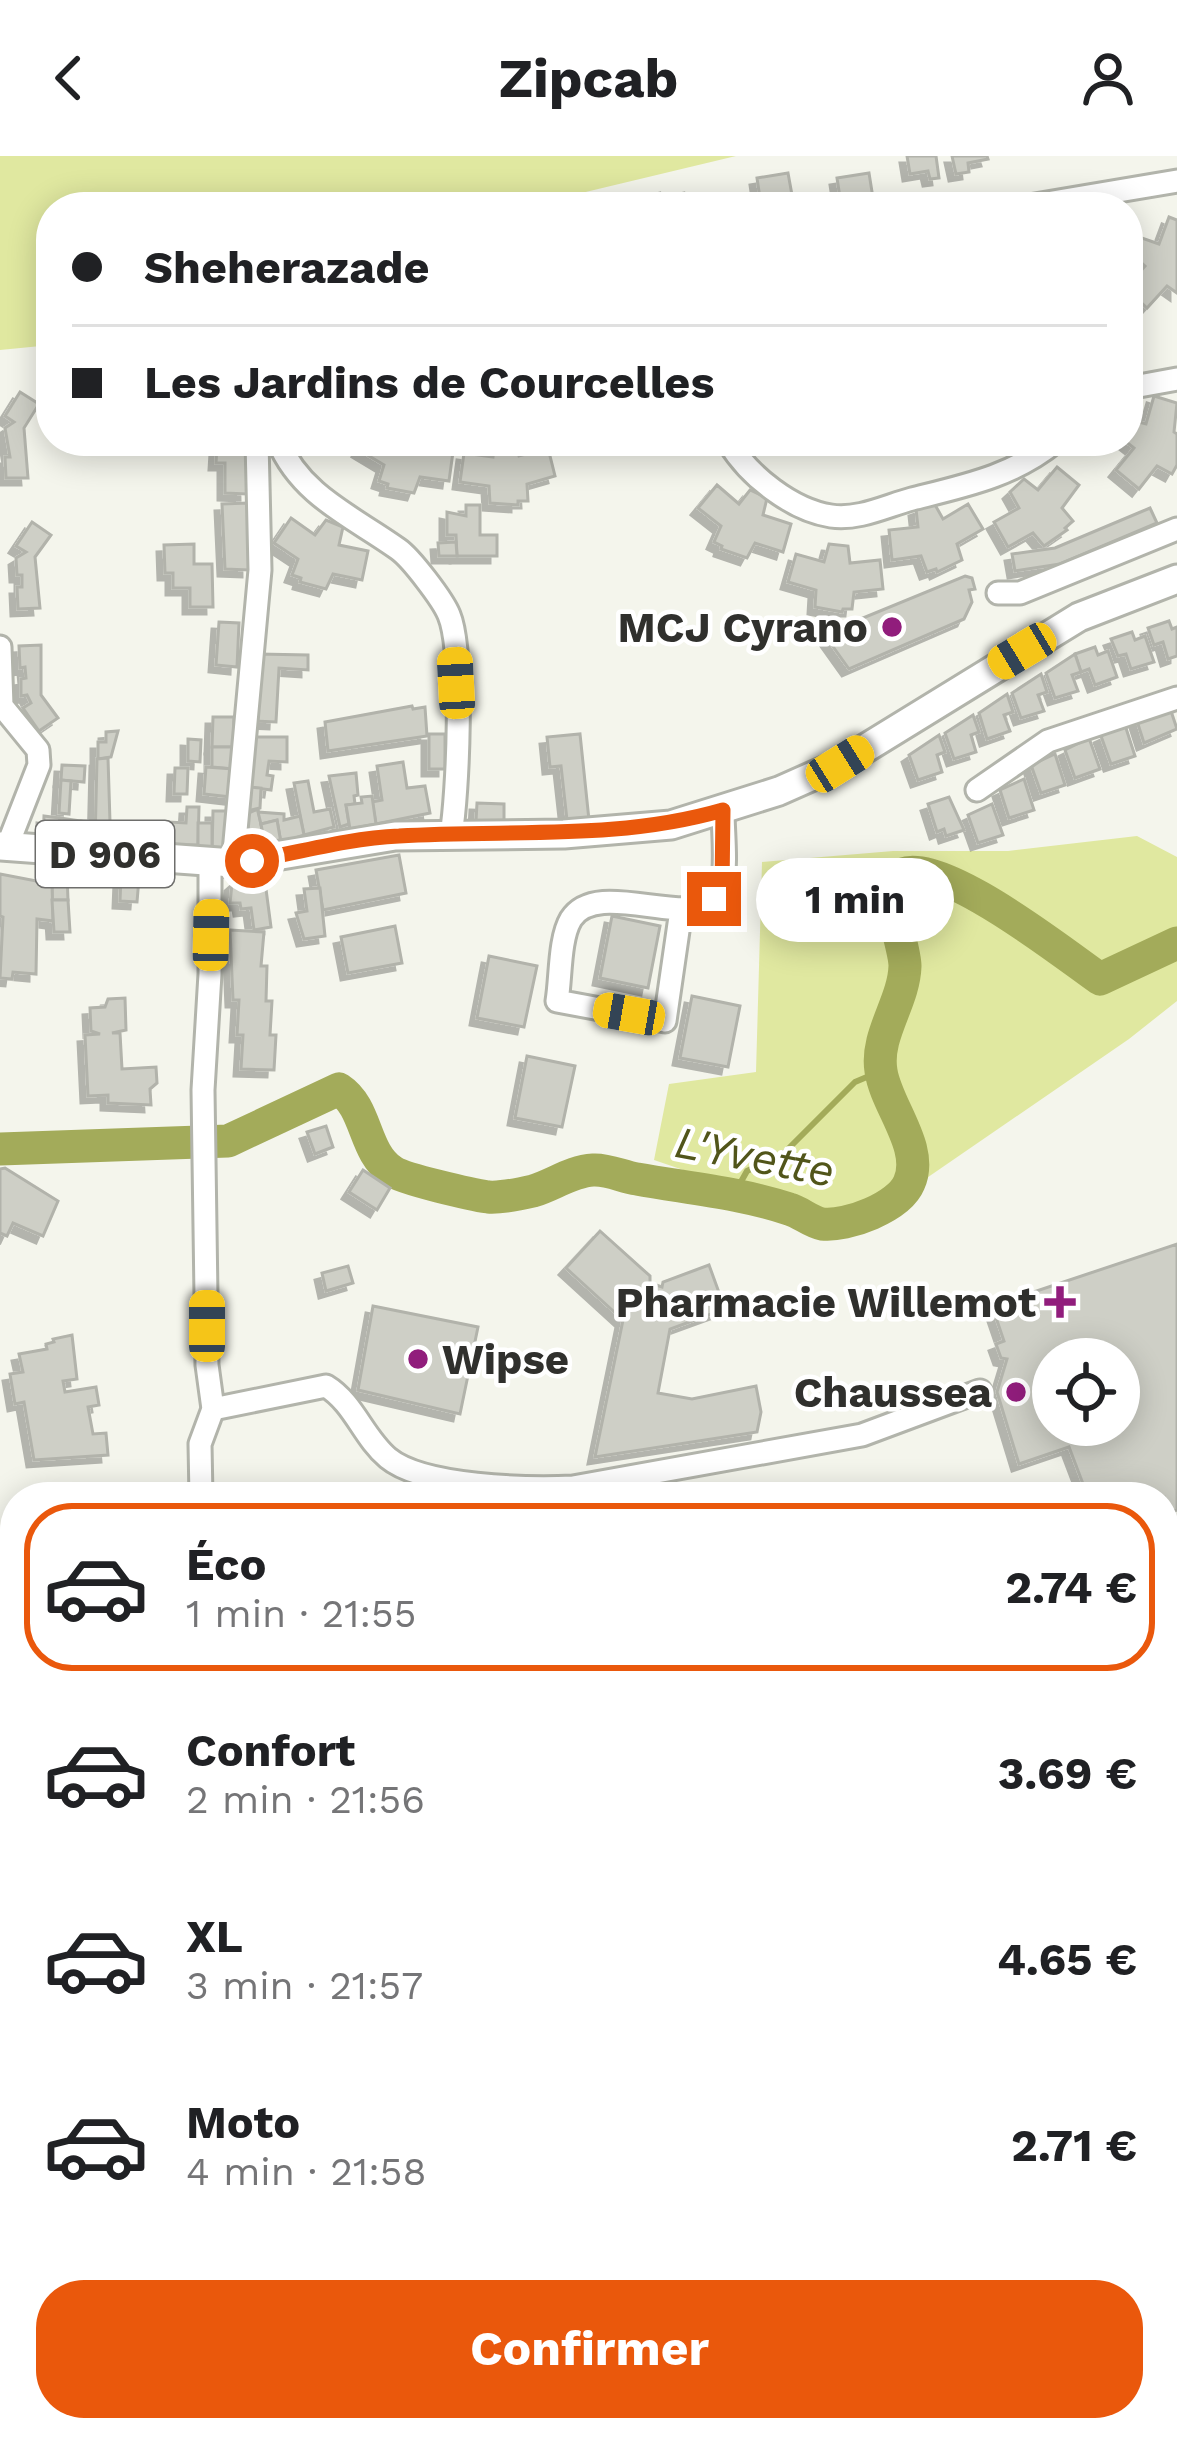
<!DOCTYPE html>
<html lang="fr">
<head>
<meta charset="utf-8">
<style>
  :root { --surface:#fff; --page:#f6f6f6; --text:#202124; --muted:#757577; --line:#e0e0e0; --accent:#ea580c }
  body { margin:0; font-family:"Work Sans",sans-serif; background:var(--page); color:var(--text); height:100vh; display:flex; flex-direction:column; font-size:45px; white-space:nowrap }
  * { box-sizing:border-box; margin:0 }
  p { font-size:39px; color:var(--muted) }
  .icon { flex:none; width:66px; height:66px; fill:none; stroke:currentColor; stroke-width:2; stroke-linecap:round; stroke-linejoin:round }
  .map { position:relative; flex:1; overflow:hidden }
  .side { position:absolute; left:0px; top:1326px; width:1179px; height:960px; display:flex; flex-direction:column; background:var(--surface); border-radius:48px 48px 0 0; box-shadow:0 6px 30px #0003 }
  .side>* { flex:none }
  .banner { position:absolute; left:36px; top:36px; width:1107px; height:264px; border-radius:48px; box-shadow:0 6px 30px #0003; display:grid; align-content:center; height:264px; padding:0 36px; background:var(--surface) }
  .controls { position:absolute; left:1032px; top:1182px; display:grid; gap:24px }
  .controls a { display:grid; place-items:center; width:108px; height:108px; border-radius:50%; background:var(--surface); box-shadow:0 6px 30px #0003; font-size:60px }
  .end { position:absolute; width:54px; height:54px; margin:-27px; border:15px solid #ea580c; background:#fff; box-shadow:0 0 0 6px #fff }
  .from { border-radius:50% }
  .bubble { position:absolute; height:84px; border-radius:42px; background:var(--surface); box-shadow:0 6px 30px #0003; font-size:39px; font-weight:700; line-height:84px; text-align:center }
  .car { position:absolute; width:36px; height:72px; margin:-36px -18px; border-radius:15px; box-shadow:0 0 9px 3px #0007; background:linear-gradient(#f5c518 24%,#345 0 40%,#f5c518 0 76%,#345 0 86%,#f5c518 0) }
  .banner b { display:flex; align-items:center; gap:42px; height:114px; font-size:45px }
  .banner b+b { border-top:3px solid var(--line) }
  .banner i { width:30px; height:30px; background:var(--text) }
  ul { padding:21px 0 0; list-style:none }
  li { display:flex; align-items:center; gap:36px; height:168px; margin:0 24px 18px; padding:0 12px; border:6px solid transparent; border-radius:48px }
  li div { flex:1 }
  li b { display:block; font-size:45px }
  li em { font-style:normal; font-weight:700 }
  li.selected { border-color:var(--accent) }
  li>.icon { width:108px; height:108px; stroke-width:1.5 }
  .action { display:flex; gap:24px; margin-top:auto; padding:24px 36px }
  .action a { flex:1; height:138px; border-radius:48px; background:var(--accent); color:#fff; font-size:48px; font-weight:700; line-height:138px; text-align:center }
  header { display:flex; justify-content:space-between; align-items:center; height:156px; padding:0 36px; background:var(--surface); font-size:54px; font-weight:700 }
  .map>svg:first-child { display:block }
</style>
</head>
<body>
<header><svg class="icon" aria-label="back" viewBox="0 0 24 24"><path d="M15 5l-7 7 7 7"/></svg>Zipcab<svg class="icon" aria-label="person" viewBox="0 0 24 24"><circle cx="12" cy="8" r="4"/><path d="M4 21q1-7 8-7t8 7"/></svg></header>
<div class="map">
<svg width="1177" height="2286" viewBox="0 0 1177 2286">
  <defs>
    <filter id="shadow"><feDropShadow dx="-7" dy="7" stdDeviation="0" flood-color="#0004"/></filter>
  </defs>
  <rect width="100%" height="100%" fill="#f4f5ec"/>
  <g fill="#e0e8a0">
    <polygon points="0,0 736,0 523,51 51,51 51,189 0,194"/>
    <polygon points="1137,680 1177,701 1177,845 1129,883 902,1039 812,1058 654,1004 669,928 756,916 762,706 893,695 1008,695"/>
  </g>
  <g fill="none" stroke-linecap="round" stroke-linejoin="round">
    <polyline stroke="#a3ab5a" stroke-width="6" points="733,1040 747,1015 784,997 855,926 881,915"/>
    <path stroke="#a3ab5a" stroke-width="33" d="M0,993l228,-8 111,-52c29,19 24,63 53,82 11,8 81,24 96,26 13,1 32,-3 45,-6 20,-6 39,-20 60,-21 15,-1 30,7 44,9 50,9 104,14 152,30 11,3 22,13 33,15 25,3 77,-17 87,-41 16,-35 -23,-77 -28,-112 -6,-36 23,-69 24,-105 0,-21 -23,-74 -9,-88 33,-32 172,79 204,101l77,-36"/>
  </g>
  <g fill="#cecfc6" stroke="#b2b3ab" stroke-width="3" fill-rule="evenodd" filter="url(#shadow)">
    <polygon points="907,0 936,0 939,22 930,23 928,15 910,18"/>
    <polygon points="952,0 987,0 988,3 968,7 969,16 956,18"/>
    <polygon points="788,17 792,39 761,49 757,22"/>
    <polygon points="869,17 873,42 841,48 837,22"/>
    <polygon points="660,37 662,42 684,37 688,51 637,51 636,43"/>
    <polygon points="1169,61 1177,64 1177,137 1167,130 1147,152 1128,134 1128,129 1145,110 1132,98 1142,82 1159,88"/>
    <polygon points="20,236 39,248 24,272 28,322 6,322 5,301 10,301 5,272 14,266 5,260"/>
    <polygon points="1154,240 1177,247 1174,276 1177,278 1177,309 1172,318 1157,310 1139,333 1116,314 1134,292 1125,285 1128,263 1146,268"/>
    <polygon points="364,285 424,285 423,292 453,296 449,325 420,321 414,337 387,332 388,328 379,325 384,309 359,294"/>
    <polygon points="495,285 515,285 519,300 548,292 555,320 527,328 528,345 518,345 518,349 490,347 489,330 460,326 464,297 493,301"/>
    <polygon points="217,291 246,293 247,338 225,337 225,307 216,307"/>
    <polygon points="1057,311 1079,329 1062,352 1073,365 1065,372 1067,374 1044,390 1033,377 1008,391 994,366 1019,352 1010,336 1024,323 1038,334"/>
    <polygon points="717,329 739,348 750,334 767,342 763,359 791,368 783,396 755,387 747,402 721,393 722,390 714,386 721,370 698,352"/>
    <polygon points="248,347 249,414 225,413 222,348"/>
    <polygon points="934,347 943,363 968,348 983,373 957,388 962,404 937,416 936,413 927,416 921,400 892,404 889,374 918,371 916,353"/>
    <polygon points="466,349 480,349 480,379 497,379 497,400 457,400 456,379 447,379 447,356 466,360"/>
    <polygon points="1150,352 1157,367 1060,408 1015,415 1012,398 1055,392"/>
    <polygon points="291,362 315,379 326,364 343,371 339,389 368,395 362,424 333,418 326,433 300,426 301,422 292,419 298,403 274,387"/>
    <polygon points="32,366 51,379 35,401 40,452 18,453 17,431 22,431 22,419 17,419 16,402 26,396 16,390"/>
    <polygon points="456,386 457,400 439,400 438,387"/>
    <polygon points="194,388 194,408 212,408 213,451 190,451 190,432 173,432 173,417 165,417 164,389"/>
    <polygon points="829,388 848,390 850,407 880,404 883,433 854,436 852,453 843,453 842,456 815,451 816,434 788,426 796,398 824,406"/>
    <polygon points="965,420 972,422 975,433 969,434 972,446 964,463 849,513 824,478"/>
    <polygon points="1169,465 1172,473 1177,471 1177,500 1168,503 1163,486 1154,489 1148,472"/>
    <polygon points="219,466 239,467 237,511 216,509"/>
    <polygon points="1132,476 1135,484 1145,480 1154,506 1131,513 1126,498 1118,500 1111,483"/>
    <polygon points="41,489 41,539 58,562 39,575 23,552 31,547 27,539 21,540 21,523 26,522 25,511 20,512 19,490"/>
    <polygon points="1095,491 1098,499 1108,495 1117,521 1095,529 1089,513 1081,516 1075,498"/>
    <polygon points="258,498 308,499 308,514 279,512 276,566 254,565"/>
    <polygon points="1075,498 1081,516 1072,519 1078,535 1055,542 1046,517"/>
    <polygon points="1041,518 1047,536 1038,539 1044,555 1021,562 1012,537"/>
    <polygon points="1007,538 1013,556 1004,559 1010,575 987,583 979,557"/>
    <polygon points="412,550 413,553 425,551 427,580 328,595 325,566"/>
    <polygon points="1171,555 1177,573 1144,587 1137,565"/>
    <polygon points="973,559 979,576 971,579 976,596 954,603 945,577"/>
    <polygon points="213,561 234,561 233,591 212,591"/>
    <polygon points="1125,569 1135,600 1111,608 1101,580"/>
    <polygon points="118,575 111,601 98,603 98,586 106,586 106,576"/>
    <rect x="429" y="578" width="16" height="35"/>
    <polygon points="580,578 589,664 567,664 561,610 550,611 547,581"/>
    <polygon points="939,579 945,596 937,599 942,616 918,624 909,599"/>
    <polygon points="253,581 287,581 287,606 269,605 267,619 273,620 271,634 249,631"/>
    <polygon points="1089,582 1100,613 1075,622 1065,594"/>
    <polygon points="188,583 201,584 200,606 188,605"/>
    <polygon points="212,591 236,591 233,613 212,611"/>
    <polygon points="1055,598 1065,629 1041,637 1031,609"/>
    <polygon points="108,602 110,666 122,667 120,688 95,686 97,603"/>
    <polygon points="403,606 407,632 425,630 430,657 376,668 372,646 382,644 377,610"/>
    <polygon points="62,609 85,610 84,626 61,624"/>
    <polygon points="206,611 233,613 231,641 204,638"/>
    <polygon points="175,612 188,612 187,638 174,638"/>
    <polygon points="356,617 358,639 354,640 355,648 346,649 349,668 340,671 329,620"/>
    <polygon points="1024,623 1034,654 1009,662 1000,634"/>
    <polygon points="61,624 71,625 69,658 59,657"/>
    <polygon points="308,625 314,656 330,653 334,671 304,679 294,627"/>
    <polygon points="249,631 261,632 260,652 247,655"/>
    <polygon points="372,640 376,668 350,673 346,649 362,647 361,641"/>
    <polygon points="949,641 964,674 946,680 944,673 937,676 928,648"/>
    <polygon points="477,647 504,648 504,666 476,665"/>
    <polygon points="992,648 1003,679 978,687 968,659"/>
    <polygon points="187,651 199,651 198,689 168,689 169,666 186,667"/>
    <polygon points="258,653 265,690 241,694 240,661"/>
    <polygon points="213,655 229,655 227,694 212,693"/>
    <polygon points="258,656 284,658 284,664 300,660 304,679 281,687 277,664 261,668"/>
    <polygon points="44,660 60,662 58,685 43,683"/>
    <polygon points="60,662 81,665 80,686 58,685"/>
    <polygon points="277,664 281,687 265,690 261,668"/>
    <polygon points="81,665 96,666 95,686 80,686"/>
    <polygon points="122,667 134,667 133,688 120,688"/>
    <polygon points="134,667 155,669 153,689 133,688"/>
    <polygon points="198,667 212,667 212,693 198,692"/>
    <polygon points="399,699 406,737 323,754 316,714"/>
    <polygon points="52,717 67,718 68,744 52,744"/>
    <polygon points="0,718 52,728 53,765 37,763 36,818 13,816 12,823 0,822 3,761 0,760"/>
    <polygon points="264,718 271,771 254,774 251,752 241,753 240,747 230,747 232,728 239,722"/>
    <polygon points="121,721 139,722 137,746 120,745"/>
    <polygon points="320,732 325,780 304,783 296,757 307,755 304,733"/>
    <polygon points="52,744 68,744 70,776 54,776"/>
    <polygon points="612,760 660,770 648,832 600,822"/>
    <polygon points="395,770 402,807 348,817 341,781"/>
    <polygon points="230,774 264,776 261,810 267,810 266,845 272,845 270,879 276,879 274,914 241,913 243,879 237,879 239,844 233,844"/>
    <polygon points="489,800 537,810 524,871 477,862"/>
    <polygon points="692,840 740,850 728,911 680,902"/>
    <polygon points="125,842 126,874 112,877 120,877 122,913 156,911 157,927 150,933 151,949 108,947 108,939 88,940 85,879 100,878 91,875 90,852 105,851 108,843"/>
    <polygon points="527,900 575,910 562,971 515,962"/>
    <polygon points="326,970 333,991 315,998 307,976"/>
    <polygon points="5,1012 58,1045 43,1080 13,1067 7,1080 0,1077 0,1013"/>
    <polygon points="363,1014 390,1032 377,1054 349,1036"/>
    <polygon points="600,1075 650,1120 650,1127 662,1131 663,1126 709,1109 725,1153 670,1173 658,1237 692,1243 756,1230 761,1256 757,1276 595,1301 623,1164 566,1112"/>
    <path d="M1177,1088v266l-13,5v-18h-76l-19,-50 -50,17 -22,-72 10,-33 -6,-1 -5,-14 8,-3 -12,-35zM1053,1203h66v66h-66z"/>
    <polygon points="348,1110 353,1127 326,1135 322,1117"/>
    <polygon points="373,1150 478,1171 460,1258 358,1234"/>
    <polygon points="72,1179 77,1223 63,1225 65,1236 96,1231 99,1249 88,1251 93,1278 106,1277 108,1299 34,1304 24,1246 15,1248 10,1218 23,1216 19,1198 47,1193 46,1188 54,1186 53,1183"/>
    <polygon points="79,1329 88,1330 102,1341 55,1341 62,1331 68,1336"/>
    <polygon points="350,1329 388,1337 387,1341 348,1341"/>
    <polygon points="1164,2065 1177,2066 1174,2098 1164,2097"/>
    <polygon points="0,2124 12,2124 13,2155 0,2155"/>
    <polygon points="15,2213 15,2234 0,2236 0,2214"/>
    <polygon points="284,2271 314,2271 311,2286 286,2286"/>
    <polygon points="764,2271 787,2271 789,2286 766,2286"/>
    <polygon points="840,2271 868,2271 870,2286 841,2286"/>
    <polygon points="472,2272 502,2272 502,2283 472,2282"/>
  </g>
  <g fill="none" stroke-linecap="round" stroke-linejoin="round">
    <g stroke="#b2b4ab" stroke-width="27">
      <g id="minor">
        <polyline points="1023,51 1177,25"/>
        <polyline points="1128,232 1177,223"/>
        <path d="M278,285c23,55 74,75 120,108 13,9 45,51 51,66 15,36 9,179 2,220"/>
        <path d="M729,287c20,33 63,67 102,73 28,4 55,-10 81,-17 52,-13 102,-23 144,-58"/>
        <polyline points="998,437 1020,437 1177,373"/>
        <polyline points="0,491 2,550 38,594 39,609 7,691"/>
        <polyline points="977,634 1048,585 1177,542"/>
        <polyline points="233,707 260,414 257,285"/>
        <path d="M681,754l-16,111 -108,-20c4,-23 2,-62 14,-82 29,-46 138,23 151,-34 5,-22 1,-52 1,-75"/>
        <path d="M213,1253l113,-23c28,17 37,51 62,72 35,29 140,31 185,29l289,-52 118,-44"/>
        <polyline points="201,1341 200,1288 213,1253 207,1209 203,934 210,818 210,707"/>
        <polyline points="0,1500 15,1499"/>
        <polyline points="1164,1638 1177,1634"/>
        <polyline points="1164,1826 1177,1823"/>
        <polyline points="0,2082 15,2082"/>
        <polyline points="1164,2224 1177,2223"/>
        <polyline points="729,2271 730,2286"/>
        <polyline points="1042,2271 1043,2286"/>
        <polyline points="33,2286 33,2271"/>
        <polyline points="85,2286 95,2271"/>
        <polyline points="143,2286 144,2271"/>
        <polyline points="340,2286 341,2271"/>
        <polyline points="569,2286 569,2271"/>
      </g>
    </g>
    <g stroke="#b2b4ab" stroke-width="33">
      <polyline id="major" points="0,690 233,707 395,680 564,678 671,669 779,635 840,608 1079,461 1177,423"/>
    </g>
    <use href="#minor" stroke="#fff" stroke-width="21"/>
    <use href="#major" stroke="#fff" stroke-width="27"/>
    <g stroke="#84857f" stroke-width="6" stroke-dasharray="15 15" stroke-linecap="butt">
      <polyline points="1164,1510 1177,1505"/>
      <polyline points="0,1680 15,1681"/>
    </g>
  </g>
  <g fill="none" stroke-linecap="round" stroke-linejoin="round">
    <path stroke="#ea580c" stroke-width="15" d="M252,705c48,-9 98,-23 147,-25 109,-7 217,5 324,-26l-1,77 -8,12"/>
  </g>
  <g fill="#911d7c" stroke="#fff" stroke-width="4.5">
    <circle cx="892" cy="471" r="12"/>
    <path d="M1054 1128h12v12h12v12h-12v12h-12v-12h-12v-12h12z"/>
    <circle cx="418" cy="1203" r="12"/>
    <circle cx="1016" cy="1236" r="12"/>
  </g>
  <g text-anchor="middle" stroke-width="9" stroke-linejoin="round" paint-order="stroke">
    <rect fill="#fff" stroke="#6e6e6c" stroke-width="3" x="36" y="665" width="138" height="66" rx="9"/>
    <g font-size="39" font-weight="bold" fill="#30302d">
      <text x="105" y="712">D 906</text>
    </g>
    <g font-size="42" font-weight="bold" fill="#30302d" stroke="#fff" text-anchor="end">
      <text x="868" y="486">MCJ Cyrano</text>
      <text x="1036" y="1161">Pharmacie Willemot</text>
      <text x="442" y="1218" text-anchor="start">Wipse</text>
      <text x="992" y="1251">Chaussea</text>
    </g>
    <g font-size="45" font-style="italic" fill="#51551a" stroke="#fff">
      <text transform="translate(755 1000) rotate(11)" y="16">L'Yvette</text>
    </g>
  </g>
</svg>
<div class="controls">
<a><svg class="icon" aria-label="locate" viewBox="0 0 24 24"><circle cx="12" cy="12" r="6"/><path d="M12 2v4M12 18v4M2 12h4M18 12h4"/></svg></a>
</div>
<i class="end from" style="left:252px;top:705px"></i>
<i class="end" style="left:714px;top:743px"></i>
<div class="bubble" style="left:756px;top:702px;width:198px">1 min</div>
<i class="car" style="left:1022px;top:495px;rotate:239deg"></i>
<i class="car" style="left:456px;top:527px;rotate:357deg"></i>
<i class="car" style="left:840px;top:608px;rotate:58deg"></i>
<i class="car" style="left:211px;top:779px;rotate:1deg"></i>
<i class="car" style="left:629px;top:858px;rotate:280deg"></i>
<i class="car" style="left:207px;top:1170px;rotate:0deg"></i>
<div class="banner">
<b><i class="from"></i>Sheherazade</b>
<b><i></i>Les Jardins de Courcelles</b>
</div>
<section class="side">
<ul>
<li class="selected"><svg class="icon" aria-label="car" viewBox="0 0 24 24"><path d="M5 17H2v-5l4-1 3-4h7l3 4 3 1v5h-3M9 17h6M6 11h13"/><circle cx="7" cy="17" r="2"/><circle cx="17" cy="17" r="2"/></svg><div><b>Éco</b><p>1 min · 21:55</p></div><em>2.74 €</em></li>
<li><svg class="icon" aria-label="car" viewBox="0 0 24 24"><path d="M5 17H2v-5l4-1 3-4h7l3 4 3 1v5h-3M9 17h6M6 11h13"/><circle cx="7" cy="17" r="2"/><circle cx="17" cy="17" r="2"/></svg><div><b>Confort</b><p>2 min · 21:56</p></div><em>3.69 €</em></li>
<li><svg class="icon" aria-label="car" viewBox="0 0 24 24"><path d="M5 17H2v-5l4-1 3-4h7l3 4 3 1v5h-3M9 17h6M6 11h13"/><circle cx="7" cy="17" r="2"/><circle cx="17" cy="17" r="2"/></svg><div><b>XL</b><p>3 min · 21:57</p></div><em>4.65 €</em></li>
<li><svg class="icon" aria-label="car" viewBox="0 0 24 24"><path d="M5 17H2v-5l4-1 3-4h7l3 4 3 1v5h-3M9 17h6M6 11h13"/><circle cx="7" cy="17" r="2"/><circle cx="17" cy="17" r="2"/></svg><div><b>Moto</b><p>4 min · 21:58</p></div><em>2.71 €</em></li>
</ul>
<div class="action"><a>Confirmer</a></div>
</section>
</div>
</body>
</html>
